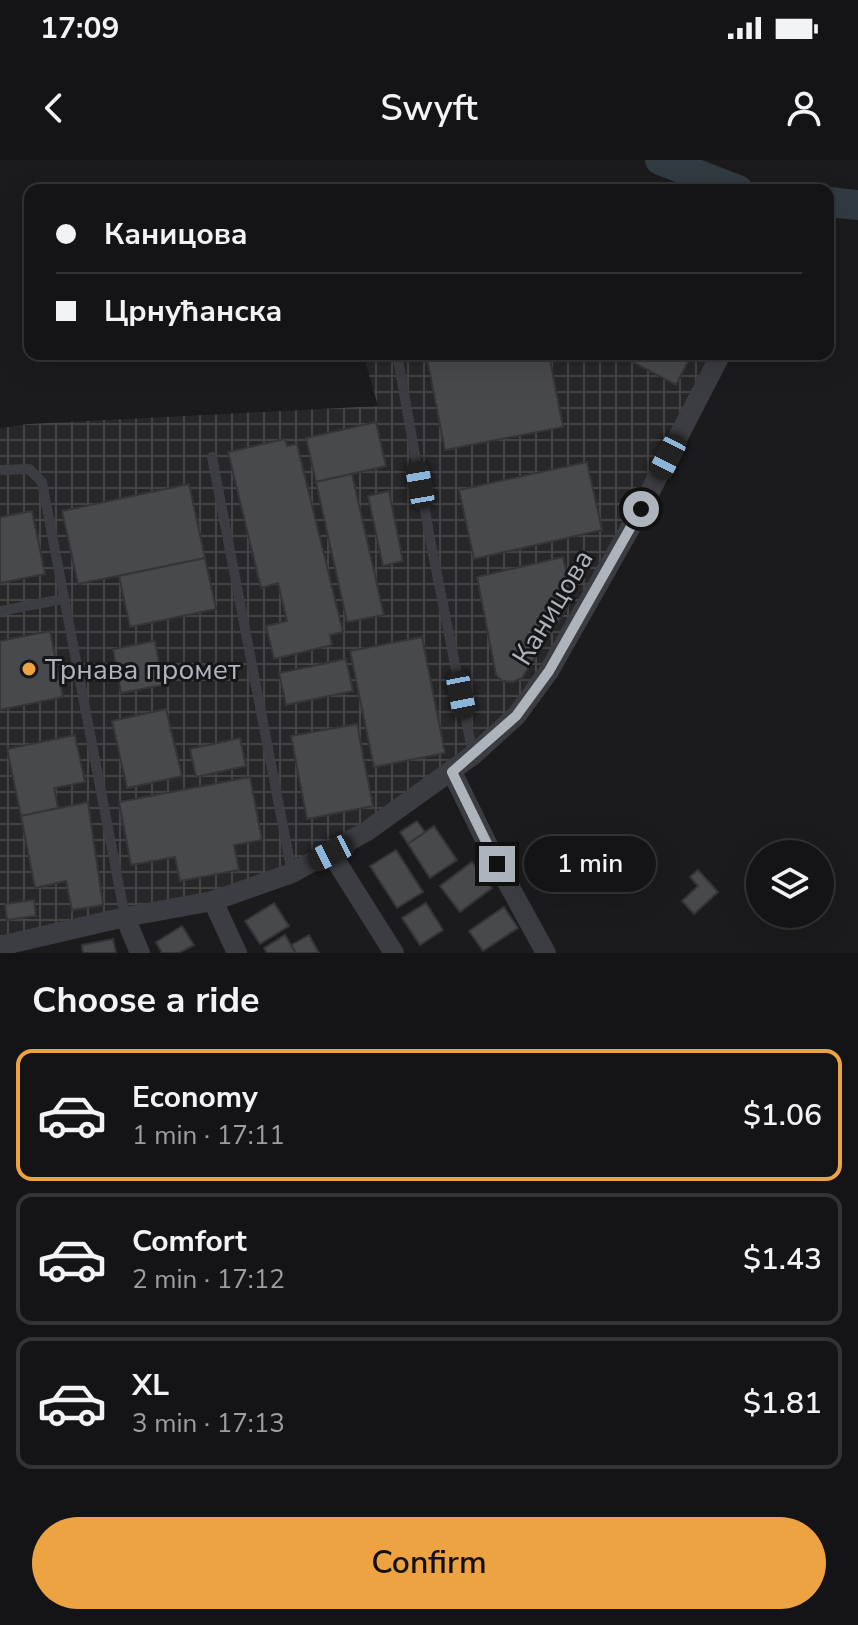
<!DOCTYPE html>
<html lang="en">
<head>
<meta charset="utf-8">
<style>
  :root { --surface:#141416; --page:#1d1d1f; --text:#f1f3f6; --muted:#9d9ea1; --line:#333335; --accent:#eea342 }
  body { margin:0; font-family:"Nunito Sans",sans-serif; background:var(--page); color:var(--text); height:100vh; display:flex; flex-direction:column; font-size:30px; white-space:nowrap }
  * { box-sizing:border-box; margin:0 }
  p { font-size:26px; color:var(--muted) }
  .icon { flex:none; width:44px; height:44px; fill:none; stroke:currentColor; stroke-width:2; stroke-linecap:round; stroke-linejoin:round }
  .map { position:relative; height:793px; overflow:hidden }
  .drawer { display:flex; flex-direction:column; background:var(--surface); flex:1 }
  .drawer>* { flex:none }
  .top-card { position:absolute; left:24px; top:24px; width:810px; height:176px; border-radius:16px; box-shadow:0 8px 32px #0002,0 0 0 2px var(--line); display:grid; align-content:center; height:176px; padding:0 32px; background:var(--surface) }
  .tools { position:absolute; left:746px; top:680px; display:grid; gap:16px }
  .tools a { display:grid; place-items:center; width:88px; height:88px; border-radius:50%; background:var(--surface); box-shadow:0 8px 32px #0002,0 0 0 2px var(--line); font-size:40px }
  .end { position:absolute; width:36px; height:36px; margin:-18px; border:10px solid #aeb4bc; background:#111; box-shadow:0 0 0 4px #111 }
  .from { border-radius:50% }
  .bubble { position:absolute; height:56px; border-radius:28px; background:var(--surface); box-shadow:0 8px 32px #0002,0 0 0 2px var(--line); font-size:26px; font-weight:600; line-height:56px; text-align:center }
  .car { position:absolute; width:24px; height:48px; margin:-24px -12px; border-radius:10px; box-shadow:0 0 6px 2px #0007; background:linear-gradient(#222 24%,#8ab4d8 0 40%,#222 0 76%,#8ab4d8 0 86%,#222 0) }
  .top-card b { display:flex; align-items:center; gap:28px; height:76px; font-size:30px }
  .top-card b+b { border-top:2px solid var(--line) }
  .top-card i { width:20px; height:20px; background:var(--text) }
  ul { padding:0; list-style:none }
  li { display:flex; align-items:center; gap:24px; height:132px; margin:0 16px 12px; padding:0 16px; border:4px solid var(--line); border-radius:16px }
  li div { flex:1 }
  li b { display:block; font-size:30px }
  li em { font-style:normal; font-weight:600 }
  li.on { border-color:var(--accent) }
  li>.icon { width:72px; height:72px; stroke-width:1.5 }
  h2 { padding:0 32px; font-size:36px; line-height:96px }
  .button { display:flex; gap:16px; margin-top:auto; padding:16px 32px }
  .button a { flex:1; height:92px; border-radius:48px; background:var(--accent); color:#111; font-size:32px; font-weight:600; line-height:92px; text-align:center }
  .status { display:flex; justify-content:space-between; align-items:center; height:56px; padding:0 40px; background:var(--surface); direction:ltr }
  .status svg { height:22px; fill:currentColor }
  header { display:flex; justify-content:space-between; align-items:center; height:104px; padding:0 32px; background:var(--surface); font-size:36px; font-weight:600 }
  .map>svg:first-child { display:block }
</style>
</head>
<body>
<div class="status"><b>17:09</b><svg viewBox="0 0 49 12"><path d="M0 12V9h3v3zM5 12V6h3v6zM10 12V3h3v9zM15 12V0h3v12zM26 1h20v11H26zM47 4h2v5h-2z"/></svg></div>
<header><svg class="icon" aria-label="back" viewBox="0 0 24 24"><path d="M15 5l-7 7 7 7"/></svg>Swyft<svg class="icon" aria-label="person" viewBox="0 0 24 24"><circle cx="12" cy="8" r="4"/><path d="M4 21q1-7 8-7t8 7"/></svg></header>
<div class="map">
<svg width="858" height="793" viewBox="0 0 858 793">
  <defs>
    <pattern id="industrial-grid" width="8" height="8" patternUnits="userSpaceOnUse" patternTransform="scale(2)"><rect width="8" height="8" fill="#27272a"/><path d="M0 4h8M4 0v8" fill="none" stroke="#444447"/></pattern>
  </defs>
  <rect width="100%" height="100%" fill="#1b1b1d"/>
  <polygon fill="url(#industrial-grid)" points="363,194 721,194 516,556 292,713 0,786 0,268 29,264 378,246"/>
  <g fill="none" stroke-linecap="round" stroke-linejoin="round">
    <g stroke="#313b41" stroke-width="30">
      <polyline points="660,0 738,30"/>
      <polyline points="828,42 858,45"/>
    </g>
  </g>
  <g fill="#48494d" stroke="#353539" stroke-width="2">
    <polygon points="426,194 549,194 563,267 445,290"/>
    <polygon points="622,194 692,194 676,225 621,196"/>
    <polygon points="376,262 386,306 316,322 306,278"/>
    <polygon points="285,279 287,286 297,284 343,472 330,475 332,485 274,499 266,466 287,461 278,423 261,428 228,292"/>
    <polygon points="587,302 602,370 474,399 459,330"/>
    <polygon points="352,314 384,455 347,462 316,322"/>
    <polygon points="189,324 205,398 78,424 62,351"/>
    <polygon points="389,331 403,401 383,406 368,336"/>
    <polygon points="32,351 45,414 0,423 0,357"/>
    <polygon points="563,397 572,440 522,518 513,522 502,521 496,515 477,417"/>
    <polygon points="205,398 216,449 130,467 119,416"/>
    <polygon points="50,471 63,537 0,550 0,481"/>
    <polygon points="422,477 445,593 374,607 350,491"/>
    <polygon points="155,481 163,525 121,533 113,489"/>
    <polygon points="346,499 353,531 286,545 279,513"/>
    <polygon points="166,549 182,616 127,628 112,561"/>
    <polygon points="357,564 373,646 307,659 291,576"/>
    <polygon points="75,575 85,622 54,628 58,648 21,656 7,589"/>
    <polygon points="240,578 246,606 196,617 190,589"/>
    <polygon points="250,617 262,680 234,685 239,710 180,721 175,697 131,705 119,642"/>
    <polygon points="88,642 103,745 72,750 66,721 35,728 21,656"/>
    <polygon points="417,661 425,672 408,684 400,672"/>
    <polygon points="434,666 457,700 430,718 408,684"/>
    <polygon points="396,690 423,732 397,748 370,706"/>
    <polygon points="472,702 492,728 460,752 440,726"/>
    <polygon points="698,710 718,732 694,754 682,741 698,726 690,717"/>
    <polygon points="34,740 36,756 7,760 5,744"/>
    <polygon points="274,743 289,766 260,784 245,761"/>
    <polygon points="426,743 443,770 420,785 402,758"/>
    <polygon points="504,747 518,768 483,791 469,771"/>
    <polygon points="182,766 194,785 179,793 162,793 156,782"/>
    <polygon points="285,775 296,793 267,793 264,788"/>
    <polygon points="309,775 319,793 296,793 291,785"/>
    <polygon points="113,779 116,793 83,793 82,785"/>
  </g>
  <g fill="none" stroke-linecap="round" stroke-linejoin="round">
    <g stroke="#3c3d42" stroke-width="10">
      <polyline points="397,194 431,384 473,595"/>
      <polyline points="212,297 292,713"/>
      <polyline points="0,310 29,309 42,322 125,757"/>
      <polyline points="0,451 63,439"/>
    </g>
    <g stroke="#3c3d42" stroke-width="20">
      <polyline points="452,612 497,704 546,793"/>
      <polyline points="331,693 394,793"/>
      <polyline points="213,741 237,793"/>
      <polyline points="125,757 140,793"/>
      <polyline points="0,786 125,757 213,741 292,713 367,671 473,595 516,556 549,511 641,349 721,194"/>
    </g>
  </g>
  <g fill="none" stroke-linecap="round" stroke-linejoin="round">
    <polyline stroke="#aeb4bc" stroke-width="10" points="497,704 452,612 516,556 549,511 641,349"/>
  </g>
  <circle fill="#eea342" stroke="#161618" stroke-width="3" cx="29" cy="509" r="8"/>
  <g text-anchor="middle" stroke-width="6" stroke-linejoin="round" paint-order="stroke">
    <g font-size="28" fill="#aeb4bc" stroke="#161618">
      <text transform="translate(552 447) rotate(-59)" y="10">Каницова</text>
    </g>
    <g font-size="28" fill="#aeb4bc" stroke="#161618" text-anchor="start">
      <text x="45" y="519">Трнава промет</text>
    </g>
  </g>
</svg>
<div class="tools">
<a><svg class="icon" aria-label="layers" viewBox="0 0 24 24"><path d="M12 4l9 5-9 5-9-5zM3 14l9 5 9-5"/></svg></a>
</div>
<i class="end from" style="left:641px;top:349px"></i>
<i class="end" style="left:497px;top:704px"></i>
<div class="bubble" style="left:524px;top:676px;width:132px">1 min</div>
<i class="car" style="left:668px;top:297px;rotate:207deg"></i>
<i class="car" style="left:420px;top:325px;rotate:350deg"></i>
<i class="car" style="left:461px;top:535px;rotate:169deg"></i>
<i class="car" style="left:331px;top:693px;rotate:243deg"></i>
<div class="top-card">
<b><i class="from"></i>Каницова</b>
<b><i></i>Црнућанска</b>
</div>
</div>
<section class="drawer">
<h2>Choose a ride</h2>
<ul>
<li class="on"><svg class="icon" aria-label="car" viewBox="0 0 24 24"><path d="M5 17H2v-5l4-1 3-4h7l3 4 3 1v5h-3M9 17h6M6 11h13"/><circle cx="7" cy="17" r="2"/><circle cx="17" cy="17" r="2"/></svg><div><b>Economy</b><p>1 min · 17:11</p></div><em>$1.06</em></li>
<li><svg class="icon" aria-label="car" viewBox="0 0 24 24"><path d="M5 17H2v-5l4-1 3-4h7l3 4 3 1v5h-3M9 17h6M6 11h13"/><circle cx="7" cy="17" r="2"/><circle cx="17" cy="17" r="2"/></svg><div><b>Comfort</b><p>2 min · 17:12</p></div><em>$1.43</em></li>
<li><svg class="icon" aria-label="car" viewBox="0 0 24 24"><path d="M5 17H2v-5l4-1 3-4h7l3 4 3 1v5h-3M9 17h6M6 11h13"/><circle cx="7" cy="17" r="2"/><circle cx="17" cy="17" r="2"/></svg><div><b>XL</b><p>3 min · 17:13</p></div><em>$1.81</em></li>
</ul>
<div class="button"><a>Confirm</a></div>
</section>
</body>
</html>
